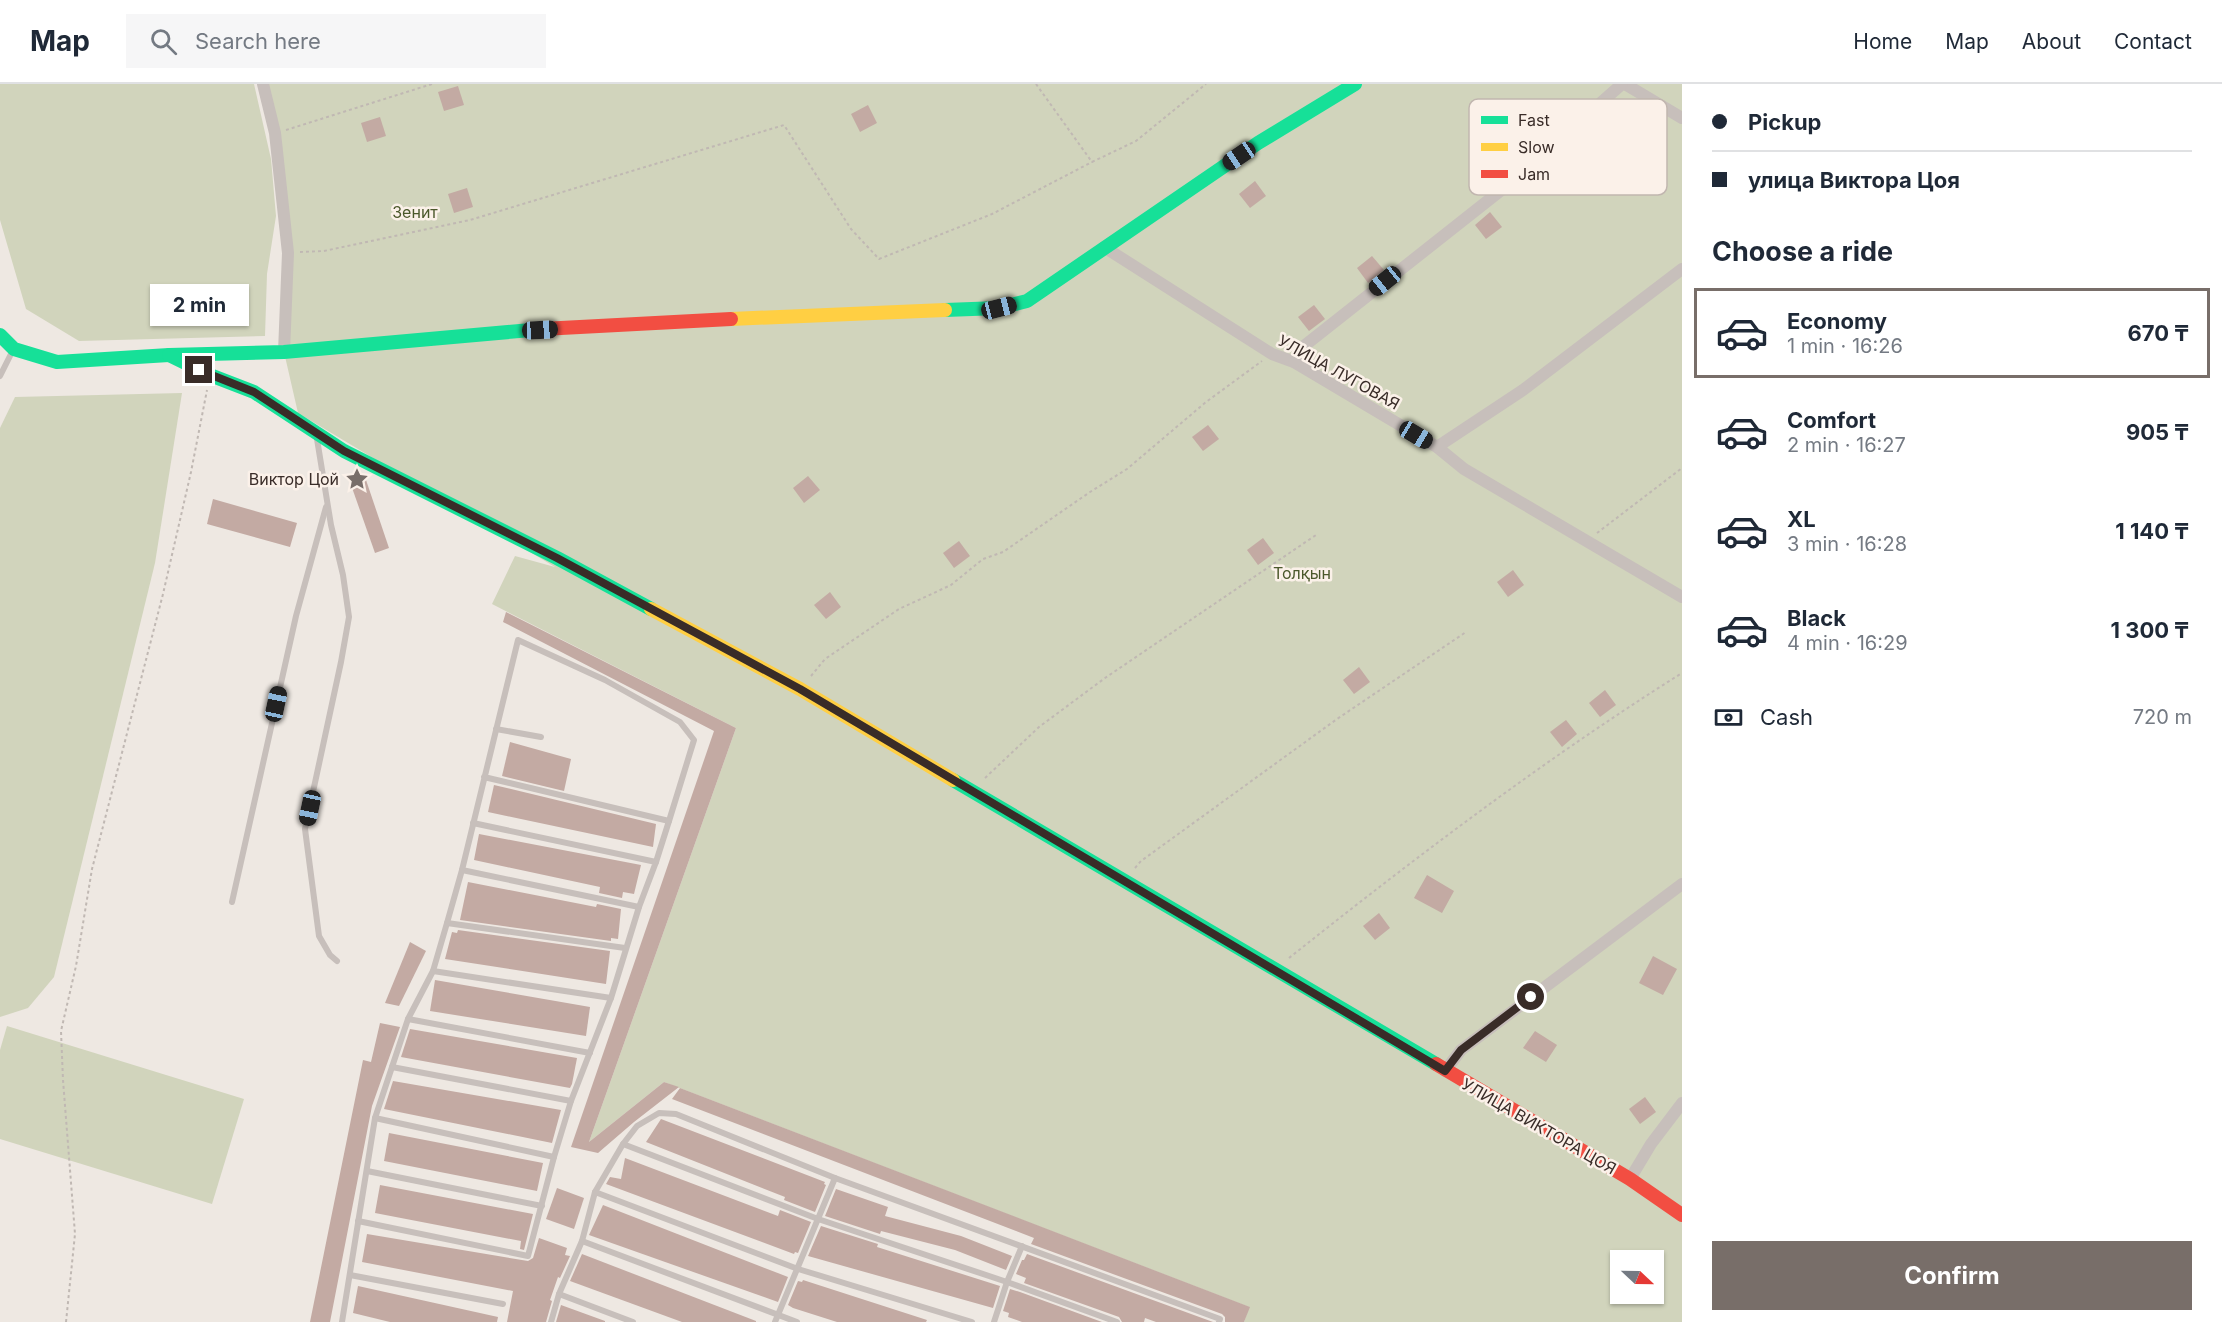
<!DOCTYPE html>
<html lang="en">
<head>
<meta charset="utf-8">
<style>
  :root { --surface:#fff; --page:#f6f6f7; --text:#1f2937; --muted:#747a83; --line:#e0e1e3; --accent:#786e69 }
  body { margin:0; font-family:Inter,sans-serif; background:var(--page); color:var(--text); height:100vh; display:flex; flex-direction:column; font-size:22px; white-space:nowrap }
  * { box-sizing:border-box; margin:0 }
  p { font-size:20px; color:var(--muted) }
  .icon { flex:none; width:33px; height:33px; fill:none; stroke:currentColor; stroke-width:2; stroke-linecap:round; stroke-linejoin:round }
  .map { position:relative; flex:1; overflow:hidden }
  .side { display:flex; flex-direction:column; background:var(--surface); width:540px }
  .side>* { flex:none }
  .top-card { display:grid; align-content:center; height:132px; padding:0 30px; background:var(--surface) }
  .needle { width:39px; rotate:112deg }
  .fabs { position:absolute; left:1610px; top:1166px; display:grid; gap:12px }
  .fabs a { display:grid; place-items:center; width:54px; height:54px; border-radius:0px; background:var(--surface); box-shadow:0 2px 4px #0004; font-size:30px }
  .end { position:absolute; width:27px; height:27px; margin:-14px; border:8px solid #392c28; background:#fff; box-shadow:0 0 0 3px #fff }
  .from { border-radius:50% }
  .bubble { position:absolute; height:42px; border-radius:0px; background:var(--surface); box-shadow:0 2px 4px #0004; font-size:20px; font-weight:700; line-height:42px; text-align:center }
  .car { position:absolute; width:18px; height:36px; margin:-18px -9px; border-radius:8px; box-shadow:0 0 4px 2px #0007; background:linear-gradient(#222 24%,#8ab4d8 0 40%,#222 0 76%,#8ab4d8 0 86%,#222 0) }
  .top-card b { display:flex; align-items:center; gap:21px; height:57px; font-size:22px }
  .top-card b+b { border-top:2px solid var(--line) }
  .top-card i { width:15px; height:15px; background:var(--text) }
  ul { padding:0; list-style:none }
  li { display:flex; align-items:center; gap:18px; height:90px; margin:0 12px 9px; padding:0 18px; border:3px solid transparent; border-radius:0px }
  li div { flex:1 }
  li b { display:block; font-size:22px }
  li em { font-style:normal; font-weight:700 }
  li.current { border-color:var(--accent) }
  li>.icon { width:54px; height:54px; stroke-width:1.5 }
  h2 { padding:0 30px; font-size:27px; line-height:72px }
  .pay { display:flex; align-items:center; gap:15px; height:66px; padding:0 30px; font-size:22px }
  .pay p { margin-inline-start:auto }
  .action { display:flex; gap:12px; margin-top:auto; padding:12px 30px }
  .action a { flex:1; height:69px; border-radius:0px; background:var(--accent); color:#fff; font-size:24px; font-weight:700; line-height:69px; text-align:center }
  header { display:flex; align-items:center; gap:36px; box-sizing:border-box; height:84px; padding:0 30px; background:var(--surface); border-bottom:2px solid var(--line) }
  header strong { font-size:28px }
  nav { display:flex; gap:33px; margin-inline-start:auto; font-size:21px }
  .search { width:420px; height:54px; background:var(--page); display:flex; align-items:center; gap:15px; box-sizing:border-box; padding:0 21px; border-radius:0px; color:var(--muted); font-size:22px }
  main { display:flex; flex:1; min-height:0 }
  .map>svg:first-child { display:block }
</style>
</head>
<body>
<header>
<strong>Map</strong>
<div class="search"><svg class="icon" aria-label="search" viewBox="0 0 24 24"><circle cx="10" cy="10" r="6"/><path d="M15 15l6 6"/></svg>Search here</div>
<nav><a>Home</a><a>Map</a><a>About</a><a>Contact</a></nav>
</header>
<main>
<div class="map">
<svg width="1682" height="1238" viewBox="0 0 1682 1238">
  <rect width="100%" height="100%" fill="#eee8e2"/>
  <g fill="#d1d4bc" fill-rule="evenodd">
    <polygon points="0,0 254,0 271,75 276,132 267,190 265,252 79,257 26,225 0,136"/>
    <path d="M263,0h1419v1238h-438l5,-15 -585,-225 -75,60 147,-414 -244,-124 23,-48 40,11 -257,-154 -14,-61 4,-99zM1620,1176h33v33h-33z"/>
    <polygon points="182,309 155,479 54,893 28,924 0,933 0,344 15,313"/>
    <polygon points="7,942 244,1015 212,1120 0,1055 0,966"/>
  </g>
  <g fill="#c3aaa3">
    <polygon points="458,2 464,21 444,27 438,8"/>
    <polygon points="868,21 877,39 860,48 851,30"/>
    <polygon points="380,33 386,52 367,58 361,39"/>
    <polygon points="1255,97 1266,112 1250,124 1239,110"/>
    <polygon points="467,104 473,123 454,129 448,110"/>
    <polygon points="1490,128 1502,143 1486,155 1475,141"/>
    <polygon points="1372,172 1384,186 1368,199 1357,184"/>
    <polygon points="1314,221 1325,235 1309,247 1298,233"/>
    <polygon points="1208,341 1219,355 1203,367 1192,353"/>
    <polygon points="808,392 820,406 804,419 793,404"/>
    <polygon points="365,393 389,464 375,469 350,398"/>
    <polygon points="213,415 297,439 290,463 207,440"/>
    <polygon points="1263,454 1274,469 1258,481 1247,466"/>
    <polygon points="959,457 970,472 954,484 943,469"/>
    <polygon points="1513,486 1524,501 1508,513 1497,498"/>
    <polygon points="830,508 841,523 826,535 814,521"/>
    <polygon points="506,528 736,644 589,1058 664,998 679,1003 634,1038 598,1069 571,1063 714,647 503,538"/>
    <polygon points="1359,583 1370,598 1354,610 1343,596"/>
    <polygon points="1605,606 1616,621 1600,633 1589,619"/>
    <polygon points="1566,636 1577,650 1562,663 1550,648"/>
    <polygon points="510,658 571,675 564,707 502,692"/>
    <polygon points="494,701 656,740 653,763 488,728"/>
    <polygon points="479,750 641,781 634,810 623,808 622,814 599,809 600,803 474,776"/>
    <polygon points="1427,791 1454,807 1442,829 1414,814"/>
    <polygon points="468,798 596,823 597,820 621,825 618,855 611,854 611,857 460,836"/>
    <polygon points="1379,829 1390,844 1375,856 1363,842"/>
    <polygon points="458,846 610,867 606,900 445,875 452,848 457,849"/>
    <polygon points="410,858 426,867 399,922 385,919"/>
    <polygon points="1653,872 1677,885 1663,911 1639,899"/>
    <polygon points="435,896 590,923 586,952 430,927"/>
    <polygon points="380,939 400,943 372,1022 330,1238 310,1238 363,976 371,978"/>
    <polygon points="410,945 577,974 572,1000 570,1004 401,973"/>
    <polygon points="1535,947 1557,961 1546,978 1523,964"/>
    <polygon points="393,997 561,1026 552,1059 384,1025"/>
    <polygon points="680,1004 1250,1223 1244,1238 1225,1238 1225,1233 1222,1230 1031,1160 1034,1154 672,1015"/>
    <polygon points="1645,1013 1656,1028 1640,1040 1629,1025"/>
    <polygon points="661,1035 825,1098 824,1100 826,1101 815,1128 784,1116 785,1113 646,1058"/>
    <polygon points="389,1049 543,1079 537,1107 384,1077"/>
    <polygon points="625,1074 778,1132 780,1126 811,1138 798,1169 795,1168 794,1170 606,1100 610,1093 621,1095"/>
    <polygon points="380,1101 533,1130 524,1166 520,1165 521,1157 375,1129"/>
    <polygon points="557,1104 584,1114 574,1145 546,1135"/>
    <polygon points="836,1105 888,1123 885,1132 961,1152 1012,1172 1006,1186 955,1166 881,1147 880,1150 825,1132"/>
    <polygon points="603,1121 788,1193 778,1218 589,1151"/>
    <polygon points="821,1142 878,1160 877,1163 1000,1202 993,1224 808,1172"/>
    <polygon points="367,1150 528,1177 533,1174 539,1154 567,1164 565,1171 570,1172 560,1194 558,1193 550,1216 552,1217 546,1238 507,1238 513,1207 362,1178"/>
    <polygon points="582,1170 756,1237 756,1238 682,1238 570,1197"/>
    <polygon points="1027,1170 1213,1238 1156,1238 1145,1234 1144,1238 1122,1238 1119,1233 1024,1199 1026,1194 1016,1190 1022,1176 1024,1176"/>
    <polygon points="803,1196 927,1236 926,1238 837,1238 793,1224 788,1221 798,1197 802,1198"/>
    <polygon points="358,1202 498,1233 497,1238 390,1238 353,1229"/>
    <polygon points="1010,1205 1020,1208 1102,1238 1022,1238 1008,1233 1009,1229 1003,1227"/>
    <polygon points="561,1221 605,1237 605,1238 556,1238"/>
  </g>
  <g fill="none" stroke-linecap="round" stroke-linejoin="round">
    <g stroke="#c0b8b3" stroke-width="2" stroke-dasharray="3 3" stroke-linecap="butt">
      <polyline points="1036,0 1092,78 1136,57 1206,0"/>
      <polyline points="286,46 432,0"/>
      <polyline points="300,168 324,167 470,136 784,41 851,145 879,175 992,130 1092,78"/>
      <polyline points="1597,449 1682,384"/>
      <polyline points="811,592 825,575 899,525 951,501 983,475 1003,468 1090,408 1127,385 1206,318 1262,277"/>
      <polyline points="985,694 1039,643 1105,594 1316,451"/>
      <polyline points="1135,784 1141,777 1337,635 1466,548"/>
      <path d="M1289,874c127,-101 256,-199 393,-285"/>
      <polyline points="66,1238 75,1150 63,996 61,947 76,882 92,785 163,510 191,388 207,306"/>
    </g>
    <g stroke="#c7bfbb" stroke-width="6">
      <polyline points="0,292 13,266"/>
      <polyline points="317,355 331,441 343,491 349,533 341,578 305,745 319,852 330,871 337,877"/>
      <polyline points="496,645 541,653"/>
      <polyline points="656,778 669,737"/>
      <polyline points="462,786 639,823"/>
      <polyline points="232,818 296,532 326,423"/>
      <polyline points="447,839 625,864"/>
      <polyline points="433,887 611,914"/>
      <polyline points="408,935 590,969"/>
      <polyline points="392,983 571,1017"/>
      <polyline points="375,1034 554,1073"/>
      <polyline points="623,1060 818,1135 1007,1198 1117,1238"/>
      <polyline points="367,1087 542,1122"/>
      <polyline points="835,1094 1220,1235 1219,1238"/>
      <polyline points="595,1108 798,1185 972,1238"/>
      <polyline points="358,1137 528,1172 554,1073 571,1017 611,914 639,823 656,778 473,739"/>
      <polyline points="582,1157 797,1238"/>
      <polyline points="350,1191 503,1220"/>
      <polyline points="559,1210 633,1238"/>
      <polyline points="342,1238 375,1034 408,935 433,887 447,839 462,786 518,556 605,596 680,638 694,656 669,737 484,693"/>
      <polyline points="551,1238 559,1210 582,1157 595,1108 623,1060 637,1042 659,1029 676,1030 835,1094 775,1238"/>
      <polyline points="994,1238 1007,1198 1022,1162"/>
    </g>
    <g stroke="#c7bfbb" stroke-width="12">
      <polyline points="263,0 275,49 288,169 284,268"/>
      <polyline points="1625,0 1682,34"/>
      <polyline points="1104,163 1272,270 1294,278 1437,363 1464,385 1682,513"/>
      <polyline points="1294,278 1304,262 1509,100 1622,0"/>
      <polyline points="1437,363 1523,306 1682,185"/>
      <polyline points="1445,987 1461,966 1682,800"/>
      <polyline points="1630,1095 1651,1060 1682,1019"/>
    </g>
    <g stroke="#16e098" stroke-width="14">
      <polyline points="945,226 999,224 1027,217 1258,59 1355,0"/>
      <polyline points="0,251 14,265 57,278 169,271 284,268 542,245"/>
      <polyline points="169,271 210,291 254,308 344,367 557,474 651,525"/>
      <polyline points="953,696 1436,980"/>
    </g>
    <g stroke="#ffcf43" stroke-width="14">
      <polyline points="731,235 945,226"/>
      <polyline points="651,525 800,605 953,696"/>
    </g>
    <g stroke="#f24e42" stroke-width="14">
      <polyline points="542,245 731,235"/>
      <polyline points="1436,980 1630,1095 1682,1131"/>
    </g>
  </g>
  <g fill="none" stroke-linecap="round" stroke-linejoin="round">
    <polyline stroke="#392c28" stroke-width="8" points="199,286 254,308 344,367 557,474 800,605 1445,987 1461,966 1531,913"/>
  </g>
  <defs>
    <g id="sight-bare" transform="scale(1.8)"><path d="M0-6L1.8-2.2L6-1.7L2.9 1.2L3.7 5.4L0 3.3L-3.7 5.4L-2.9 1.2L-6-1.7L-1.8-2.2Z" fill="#786e69" stroke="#fbf1e9" stroke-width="2.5" paint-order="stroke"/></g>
  </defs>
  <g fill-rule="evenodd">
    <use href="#sight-bare" x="357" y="395"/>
  </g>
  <g text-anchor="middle" stroke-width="5" stroke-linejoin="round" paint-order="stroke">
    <g font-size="16" fill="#4b582b" stroke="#fbf1e9">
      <text x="415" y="134">Зенит</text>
      <text x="1302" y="495">Толқын</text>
    </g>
    <g font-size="16" fill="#392c28" stroke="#fbf1e9">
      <text transform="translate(1339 288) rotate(29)" y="6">УЛИЦА ЛУГОВАЯ</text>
      <text transform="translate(1539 1042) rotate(30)" y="6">УЛИЦА ВИКТОРА ЦОЯ</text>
    </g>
    <g font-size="16" fill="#392c28" stroke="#fbf1e9" text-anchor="end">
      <text x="339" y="401">Виктор Цой</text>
    </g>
  </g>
  <rect x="1469" y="15" width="198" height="96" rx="9" fill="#fbf1e9" stroke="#c1b6af" stroke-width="1.5"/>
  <rect x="1481" y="32" width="27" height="8" fill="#16e098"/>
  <rect x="1481" y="59" width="27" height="8" fill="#ffcf43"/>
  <rect x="1481" y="86" width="27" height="8" fill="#f24e42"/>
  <g font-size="16" fill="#392c28">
    <text x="1518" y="42">Fast</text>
    <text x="1518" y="69">Slow</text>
    <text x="1518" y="96">Jam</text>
  </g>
</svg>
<div class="fabs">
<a><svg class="needle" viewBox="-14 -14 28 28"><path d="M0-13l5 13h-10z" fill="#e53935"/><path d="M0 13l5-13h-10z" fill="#747a83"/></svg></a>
</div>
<i class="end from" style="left:1531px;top:913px"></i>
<i class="end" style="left:199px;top:286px"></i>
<div class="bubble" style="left:150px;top:200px;width:99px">2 min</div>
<i class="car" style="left:1239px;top:72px;rotate:236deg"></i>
<i class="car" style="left:1385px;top:197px;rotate:231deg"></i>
<i class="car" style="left:999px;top:224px;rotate:76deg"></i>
<i class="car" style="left:540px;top:246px;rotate:87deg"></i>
<i class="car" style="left:1416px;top:351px;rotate:121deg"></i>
<i class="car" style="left:276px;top:620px;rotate:12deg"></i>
<i class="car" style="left:310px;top:724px;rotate:192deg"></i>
</div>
<section class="side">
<div class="top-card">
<b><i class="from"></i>Pickup</b>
<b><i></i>улица Виктора Цоя</b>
</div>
<h2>Choose a ride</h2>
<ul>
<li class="current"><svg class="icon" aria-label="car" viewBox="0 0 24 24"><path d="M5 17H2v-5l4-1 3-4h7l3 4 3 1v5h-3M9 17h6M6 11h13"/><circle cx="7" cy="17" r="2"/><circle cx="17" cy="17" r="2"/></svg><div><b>Economy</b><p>1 min · 16:26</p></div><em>670 ₸</em></li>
<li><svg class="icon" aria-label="car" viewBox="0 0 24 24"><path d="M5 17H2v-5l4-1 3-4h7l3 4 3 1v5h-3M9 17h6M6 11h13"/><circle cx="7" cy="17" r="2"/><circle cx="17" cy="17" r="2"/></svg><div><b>Comfort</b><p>2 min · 16:27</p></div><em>905 ₸</em></li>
<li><svg class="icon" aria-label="car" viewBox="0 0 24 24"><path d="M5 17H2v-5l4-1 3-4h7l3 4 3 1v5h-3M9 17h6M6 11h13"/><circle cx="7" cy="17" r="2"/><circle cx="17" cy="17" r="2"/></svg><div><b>XL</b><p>3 min · 16:28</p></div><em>1 140 ₸</em></li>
<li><svg class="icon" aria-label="car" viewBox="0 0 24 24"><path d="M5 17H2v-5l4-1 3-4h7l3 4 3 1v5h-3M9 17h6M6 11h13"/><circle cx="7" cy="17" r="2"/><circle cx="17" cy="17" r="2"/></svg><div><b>Black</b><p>4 min · 16:29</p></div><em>1 300 ₸</em></li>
</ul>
<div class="pay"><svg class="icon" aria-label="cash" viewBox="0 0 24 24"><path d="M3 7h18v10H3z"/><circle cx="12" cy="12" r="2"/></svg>Cash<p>720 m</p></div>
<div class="action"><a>Confirm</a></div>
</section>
</main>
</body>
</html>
